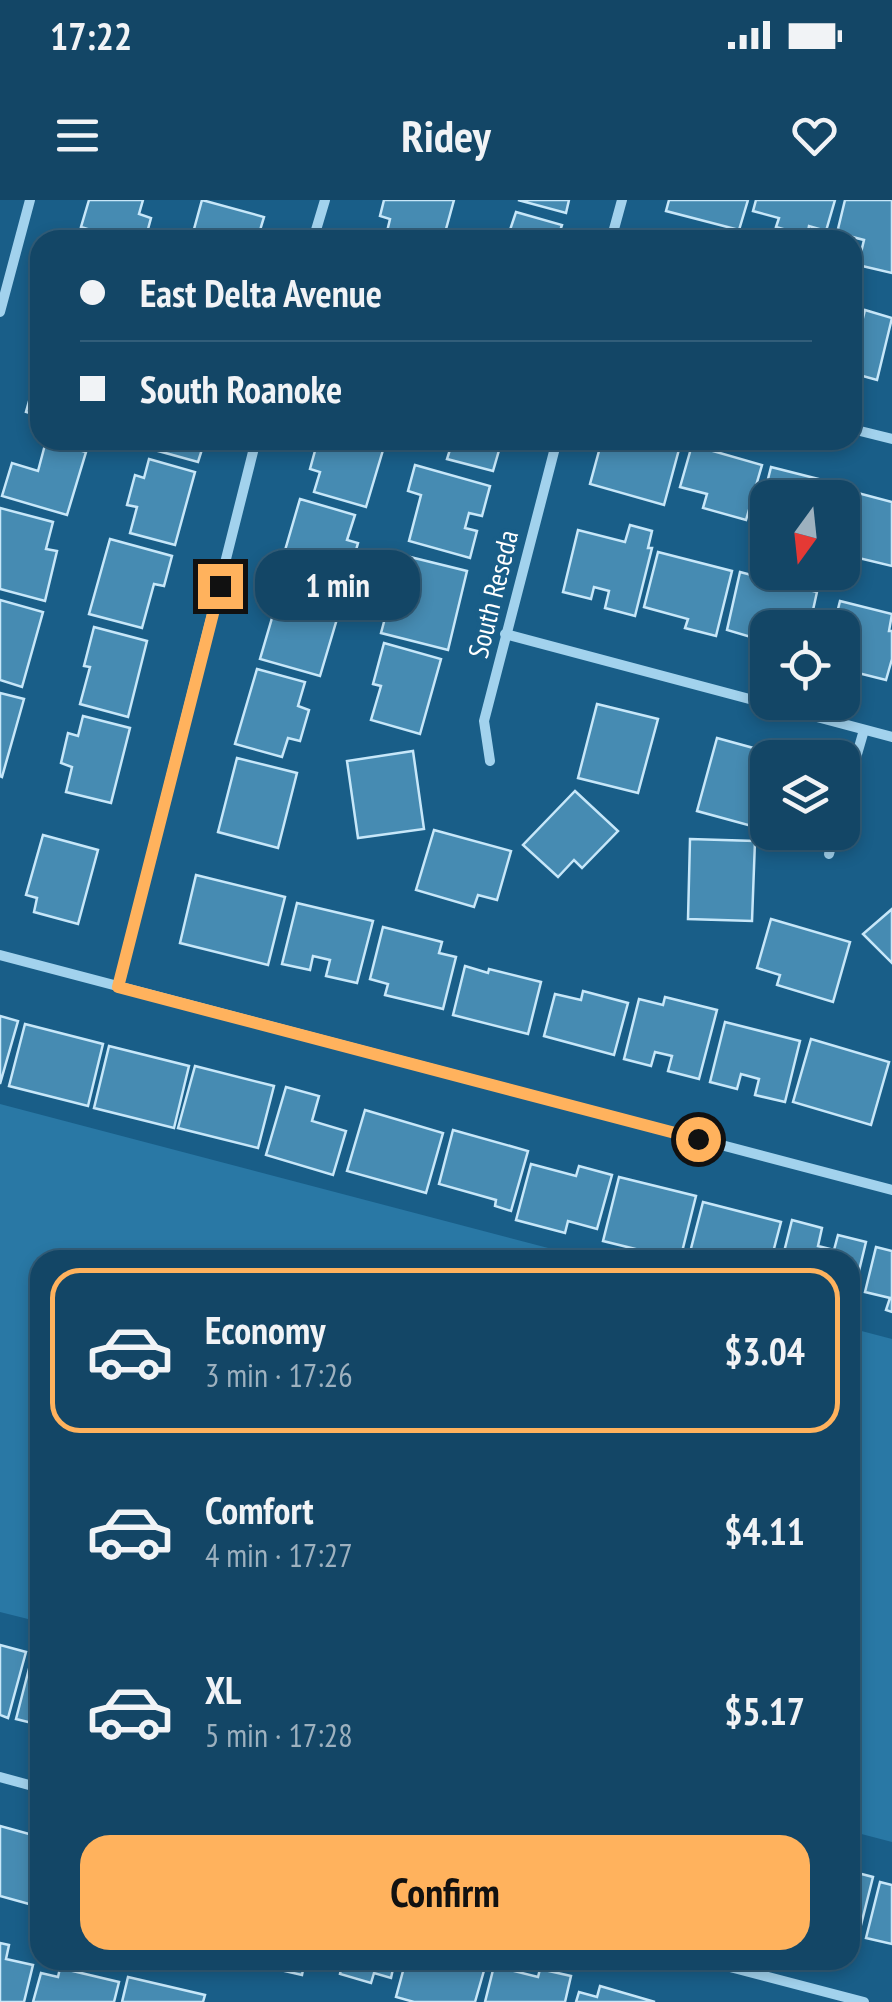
<!DOCTYPE html>
<html lang="en">
<head>
<meta charset="utf-8">
<style>
  :root { --surface:#134666; --page:#1c4d6c; --text:#f1f3f6; --muted:#9db1bf; --line:#325e7a; --accent:#ffb25d }
  body { margin:0; font-family:"PT Sans Narrow",sans-serif; background:var(--page); color:var(--text); height:100vh; display:flex; flex-direction:column; font-size:38px; white-space:nowrap }
  * { box-sizing:border-box; margin:0 }
  p { font-size:32px; color:var(--muted) }
  .icon { flex:none; width:55px; height:55px; fill:none; stroke:currentColor; stroke-width:2; stroke-linecap:round; stroke-linejoin:round }
  .map { position:relative; flex:1; overflow:hidden }
  .sheet { position:absolute; left:30px; top:1050px; width:830px; height:720px; display:flex; flex-direction:column; background:var(--surface); border-radius:30px; box-shadow:0 5px 15px #0003,0 0 0 2px var(--line) }
  .sheet>* { flex:none }
  .guide { position:absolute; left:30px; top:30px; width:832px; height:220px; border-radius:30px; box-shadow:0 5px 15px #0003,0 0 0 2px var(--line); display:grid; align-content:center; height:220px; padding:0 50px; background:var(--surface) }
  .needle { width:65px; rotate:195deg }
  .controls { position:absolute; left:750px; top:280px; display:grid; gap:20px }
  .controls a { display:grid; place-items:center; width:110px; height:110px; border-radius:20px; background:var(--surface); box-shadow:0 5px 15px #0003,0 0 0 2px var(--line); font-size:50px }
  .end { position:absolute; width:45px; height:45px; margin:-22px; border:12px solid #ffb25d; background:#111; box-shadow:0 0 0 5px #111 }
  .from { border-radius:50% }
  .bubble { position:absolute; height:70px; border-radius:30px; background:var(--surface); box-shadow:0 5px 15px #0003,0 0 0 2px var(--line); font-size:32px; font-weight:700; line-height:70px; text-align:center }
  .guide b { display:flex; align-items:center; gap:35px; height:95px; font-size:38px }
  .guide b+b { border-top:2px solid var(--line) }
  .guide i { width:25px; height:25px; background:var(--text) }
  ul { padding:18px 0 0; list-style:none }
  li { display:flex; align-items:center; gap:30px; height:165px; margin:0 20px 15px; padding:0 30px; border:5px solid transparent; border-radius:30px }
  li div { flex:1 }
  li b { display:block; font-size:38px }
  li em { font-style:normal; font-weight:700 }
  li.selected { border-color:var(--accent) }
  li>.icon { width:90px; height:90px; stroke-width:1.5 }
  .action { display:flex; gap:20px; margin-top:auto; padding:20px 50px }
  .action a { flex:1; height:115px; border-radius:30px; background:var(--accent); color:#111; font-size:40px; font-weight:700; line-height:115px; text-align:center }
  .status { display:flex; justify-content:space-between; align-items:center; height:70px; padding:0 50px; background:var(--surface); direction:ltr }
  .status svg { height:28px; fill:currentColor }
  header { display:flex; justify-content:space-between; align-items:center; height:130px; padding:0 50px; background:var(--surface); font-size:45px; font-weight:700 }
  .map>svg:first-child { display:block }
</style>
</head>
<body>
<div class="status"><b>17:22</b><svg viewBox="0 0 49 12"><path d="M0 12V9h3v3zM5 12V6h3v6zM10 12V3h3v9zM15 12V0h3v12zM26 1h20v11H26zM47 4h2v5h-2z"/></svg></div>
<header><svg class="icon" aria-label="menu" viewBox="0 0 24 24"><path d="M4 6h16M4 12h16M4 18h16"/></svg>Ridey<svg class="icon" aria-label="heart" viewBox="0 0 24 24"><path d="M12 20l-8-8c-3-5 5-10 8-4 3-6 11-1 8 4z"/></svg></header>
<div class="map">
<svg width="892" height="1802" viewBox="0 0 892 1802">
  <rect width="100%" height="100%" fill="#195e88"/>
  <g fill="#2978a5">
    <polygon points="0,904 594,1060 40,1060 40,1422 0,1412"/>
    <polygon points="850,1128 892,1139 892,1642 850,1631"/>
  </g>
  <g fill="#468bb2" stroke="#c7e7f9" stroke-width="2.5">
    <polygon points="89,0 143,0 139,14 151,18 145,40 88,40 91,30 81,27"/>
    <polygon points="202,0 264,17 257,40 191,40"/>
    <polygon points="384,0 454,0 443,40 385,40 390,19 380,16"/>
    <polygon points="518,0 569,0 566,13"/>
    <polygon points="669,0 748,0 739,30 666,11"/>
    <polygon points="756,0 835,0 826,31 809,26 807,36 776,27 779,18 753,11"/>
    <polygon points="845,0 892,0 892,73 858,65 864,40 837,33"/>
    <polygon points="516,12 562,25 557,40 499,40 501,31 509,33"/>
    <polygon points="865,110 892,118 877,180 852,173 852,123 861,126"/>
    <polygon points="40,162 40,216 26,212"/>
    <polygon points="153,240 205,240 198,262 151,249"/>
    <polygon points="318,240 386,240 366,307 314,292 320,272 310,269"/>
    <polygon points="453,240 502,240 493,271 447,259"/>
    <polygon points="602,240 681,242 664,305 590,284"/>
    <polygon points="46,241 86,252 67,315 2,296 12,263 38,271"/>
    <polygon points="692,245 762,265 746,320 703,308 707,294 680,287"/>
    <polygon points="149,259 195,272 175,345 130,333 137,307 127,305 135,275 144,278"/>
    <polygon points="415,265 490,286 482,316 469,313 465,328 477,331 470,358 409,341 421,295 408,291"/>
    <polygon points="771,267 846,286 842,302 842,298 768,298 768,317 759,315"/>
    <polygon points="854,292 892,302 892,366 842,354 842,338"/>
    <polygon points="300,299 355,315 347,340 358,343 348,378 327,372 324,384 279,371"/>
    <polygon points="0,308 53,322 46,349 57,351 45,401 0,389"/>
    <polygon points="630,325 652,331 648,348 652,348 635,416 605,408 609,391 594,387 591,399 563,392 578,330 625,342"/>
    <polygon points="110,339 172,356 164,386 154,384 142,428 89,414"/>
    <polygon points="658,352 732,371 716,436 685,428 688,419 644,407"/>
    <polygon points="402,355 467,371 448,450 381,433"/>
    <polygon points="740,372 817,392 809,428 768,428 768,442 727,430"/>
    <polygon points="282,384 342,402 320,476 260,459"/>
    <polygon points="0,400 43,412 22,487 0,480"/>
    <polygon points="840,401 892,414 889,431 892,431 892,459 886,480 842,469 842,428 820,428 823,414 836,417"/>
    <polygon points="94,427 147,441 128,517 80,504 90,467 84,466"/>
    <polygon points="384,443 441,459 420,534 371,520 381,486 373,484"/>
    <polygon points="257,469 305,482 298,506 309,510 300,541 288,538 282,557 235,544"/>
    <polygon points="0,493 24,499 2,577 0,576"/>
    <polygon points="597,504 658,519 638,593 578,578"/>
    <polygon points="83,516 130,528 111,603 66,592 72,567 61,563 68,533 78,536"/>
    <polygon points="717,538 779,555 778,558 768,558 768,596 759,628 697,611"/>
    <polygon points="413,551 424,629 358,638 347,561"/>
    <polygon points="237,558 297,573 278,648 218,632"/>
    <polygon points="575,591 618,631 582,668 574,660 558,677 523,645"/>
    <polygon points="434,630 511,651 497,700 478,695 474,707 416,690"/>
    <polygon points="43,635 98,650 78,724 34,712 37,698 26,695"/>
    <polygon points="690,639 755,641 752,721 688,719"/>
    <polygon points="196,675 285,697 268,765 180,743"/>
    <polygon points="297,703 373,721 357,783 326,776 330,760 313,756 310,770 282,764"/>
    <polygon points="892,709 892,763 863,734"/>
    <polygon points="771,719 850,742 833,802 777,785 780,775 757,768"/>
    <polygon points="383,727 442,742 439,753 456,757 443,809 385,795 388,784 370,779"/>
    <polygon points="465,766 488,773 489,769 541,782 528,834 453,815"/>
    <polygon points="583,791 628,803 614,855 544,836 555,794 581,800"/>
    <polygon points="665,797 717,810 699,879 668,871 672,856 655,852 651,866 624,859 639,799 663,805"/>
    <polygon points="0,816 18,821 0,884"/>
    <polygon points="725,822 800,841 785,902 755,895 759,879 741,874 737,889 710,882"/>
    <polygon points="25,824 103,844 88,906 9,886"/>
    <polygon points="811,839 889,862 871,925 793,902"/>
    <polygon points="109,846 189,866 174,928 94,908"/>
    <polygon points="195,866 274,886 258,948 178,928"/>
    <polygon points="286,887 319,896 312,921 346,931 333,975 266,955"/>
    <polygon points="365,910 443,933 426,993 347,971"/>
    <polygon points="453,930 528,951 511,1011 495,1006 496,1000 439,984"/>
    <polygon points="531,964 576,976 579,966 612,975 597,1029 568,1021 565,1033 516,1020"/>
    <polygon points="619,977 696,996 680,1060 603,1041"/>
    <polygon points="703,1002 781,1022 771,1060 688,1060"/>
    <polygon points="792,1020 822,1028 818,1046 834,1050 838,1035 866,1042 851,1104 850,1060 782,1060"/>
    <polygon points="876,1047 892,1051 892,1112 886,1110 890,1098 865,1092"/>
    <polygon points="0,1445 26,1452 8,1518 0,1515"/>
    <polygon points="32,1457 40,1459 40,1525 16,1519"/>
    <polygon points="0,1626 40,1637 40,1707 0,1696"/>
    <polygon points="850,1671 873,1677 858,1737 850,1735"/>
    <polygon points="880,1682 892,1685 892,1744 866,1738"/>
    <polygon points="0,1743 9,1745 6,1759 33,1765 24,1802 0,1802"/>
    <polygon points="237,1760 305,1760 302,1775"/>
    <polygon points="325,1760 395,1760 391,1778 374,1773 371,1783 340,1774 342,1765"/>
    <polygon points="406,1760 487,1760 475,1802 414,1802 396,1797"/>
    <polygon points="494,1766 538,1777 540,1769 571,1776 565,1802 485,1802"/>
    <polygon points="60,1768 119,1782 114,1802 33,1802 41,1773 58,1777"/>
    <polygon points="128,1777 205,1795 203,1802 122,1802"/>
    <polygon points="600,1786 655,1802 576,1802 579,1792 597,1797"/>
  </g>
  <g fill="none" stroke-linecap="round" stroke-linejoin="round">
    <g stroke="#a2d2ed" stroke-width="10">
      <polyline points="313,40 325,0"/>
      <polyline points="611,40 622,0"/>
      <polyline points="0,112 30,0"/>
      <polyline points="852,229 892,239"/>
      <polyline points="505,434 892,537"/>
      <polyline points="490,561 484,521 557,240"/>
      <polyline points="842,606 864,530"/>
      <polyline points="829,654 835,632"/>
      <polyline points="0,755 892,990"/>
      <polyline points="118,787 256,240"/>
      <polyline points="0,1577 40,1588"/>
      <polyline points="703,1760 864,1802"/>
    </g>
  </g>
  <g fill="none" stroke-linecap="round" stroke-linejoin="round">
    <polyline stroke="#ffb25d" stroke-width="12" points="220,386 118,787 698,939"/>
  </g>
  <g text-anchor="middle" stroke-width="8" stroke-linejoin="round" paint-order="stroke">
    <g font-size="28" fill="#fff" stroke="#195e88">
      <text transform="translate(493 394) rotate(-76)" y="10">South Reseda</text>
    </g>
  </g>
</svg>
<div class="controls">
<a><svg class="needle" viewBox="-14 -14 28 28"><path d="M0-13l5 13h-10z" fill="#e53935"/><path d="M0 13l5-13h-10z" fill="#9db1bf"/></svg></a>
<a><svg class="icon" aria-label="locate" viewBox="0 0 24 24"><circle cx="12" cy="12" r="6"/><path d="M12 2v4M12 18v4M2 12h4M18 12h4"/></svg></a>
<a><svg class="icon" aria-label="layers" viewBox="0 0 24 24"><path d="M12 4l9 5-9 5-9-5zM3 14l9 5 9-5"/></svg></a>
</div>
<i class="end from" style="left:698px;top:939px"></i>
<i class="end" style="left:220px;top:386px"></i>
<div class="bubble" style="left:255px;top:350px;width:165px">1 min</div>
<div class="guide">
<b><i class="from"></i>East Delta Avenue</b>
<b><i></i>South Roanoke</b>
</div>
<section class="sheet">
<ul>
<li class="selected"><svg class="icon" aria-label="car" viewBox="0 0 24 24"><path d="M5 17H2v-5l4-1 3-4h7l3 4 3 1v5h-3M9 17h6M6 11h13"/><circle cx="7" cy="17" r="2"/><circle cx="17" cy="17" r="2"/></svg><div><b>Economy</b><p>3 min · 17:26</p></div><em>$3.04</em></li>
<li><svg class="icon" aria-label="car" viewBox="0 0 24 24"><path d="M5 17H2v-5l4-1 3-4h7l3 4 3 1v5h-3M9 17h6M6 11h13"/><circle cx="7" cy="17" r="2"/><circle cx="17" cy="17" r="2"/></svg><div><b>Comfort</b><p>4 min · 17:27</p></div><em>$4.11</em></li>
<li><svg class="icon" aria-label="car" viewBox="0 0 24 24"><path d="M5 17H2v-5l4-1 3-4h7l3 4 3 1v5h-3M9 17h6M6 11h13"/><circle cx="7" cy="17" r="2"/><circle cx="17" cy="17" r="2"/></svg><div><b>XL</b><p>5 min · 17:28</p></div><em>$5.17</em></li>
</ul>
<div class="action"><a>Confirm</a></div>
</section>
</div>
</body>
</html>
